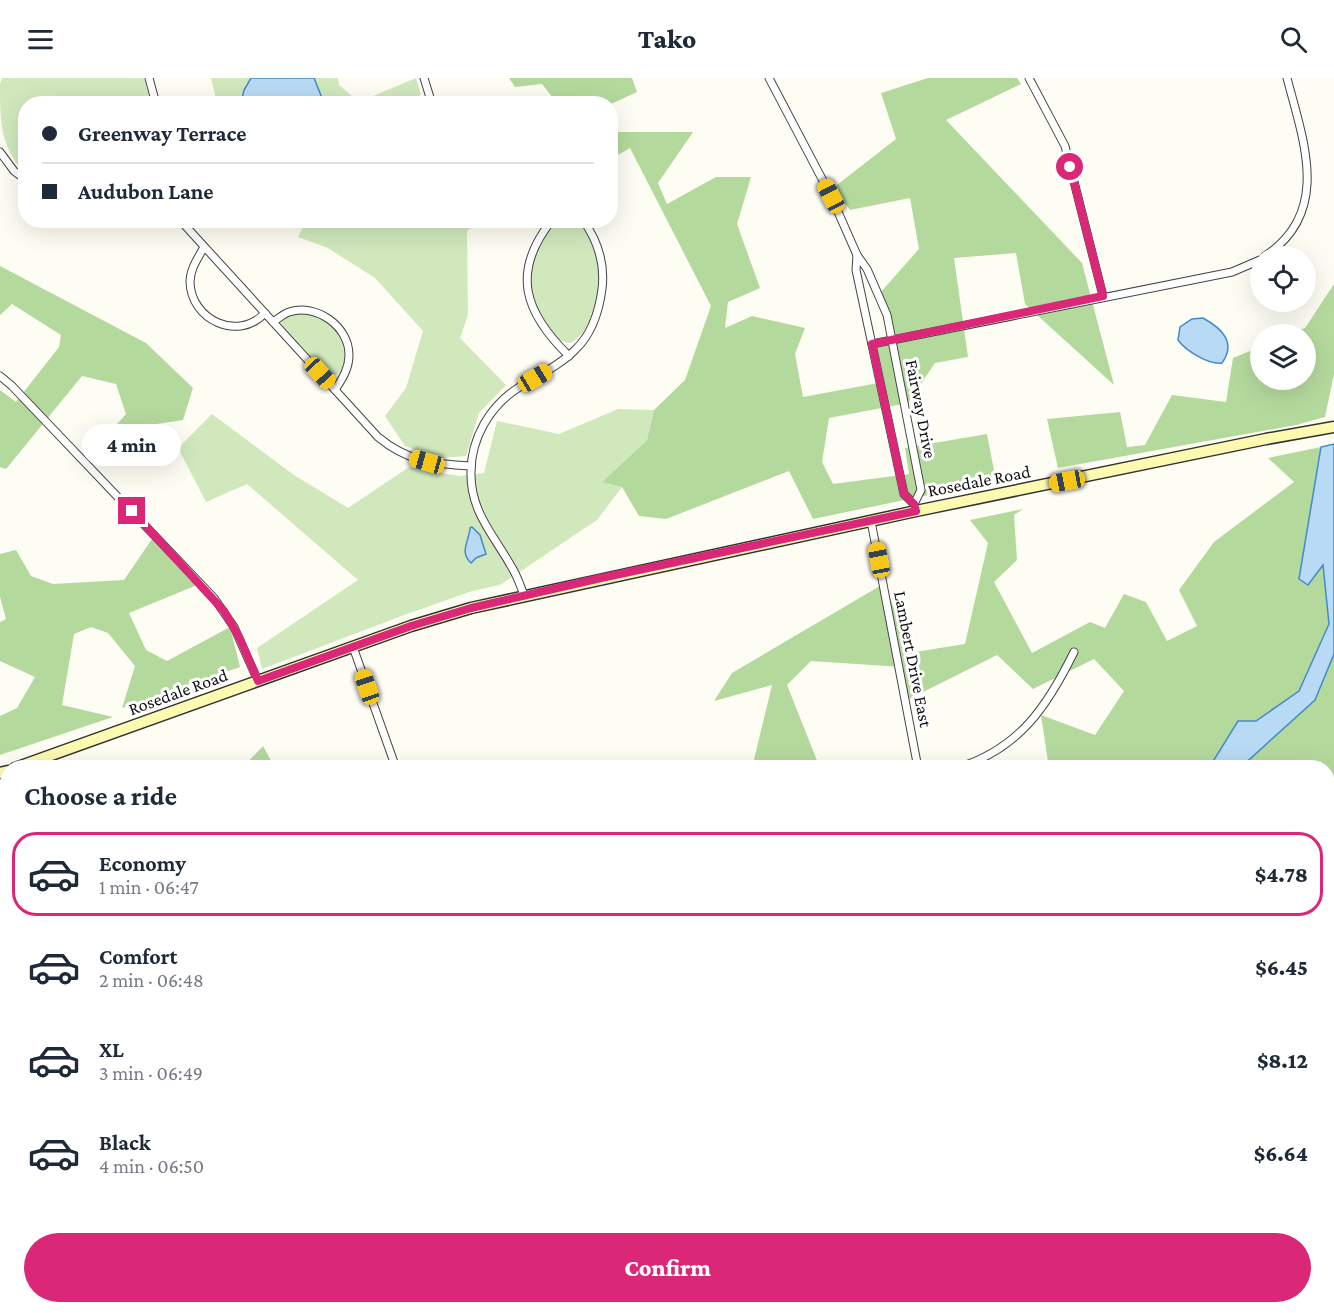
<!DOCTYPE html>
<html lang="en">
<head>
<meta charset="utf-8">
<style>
  :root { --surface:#fff; --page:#f2f2f3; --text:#1f2937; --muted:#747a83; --line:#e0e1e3; --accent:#db2777 }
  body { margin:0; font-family:"Crimson Pro",serif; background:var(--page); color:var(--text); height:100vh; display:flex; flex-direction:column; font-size:22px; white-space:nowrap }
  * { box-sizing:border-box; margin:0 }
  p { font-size:20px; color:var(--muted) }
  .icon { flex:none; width:33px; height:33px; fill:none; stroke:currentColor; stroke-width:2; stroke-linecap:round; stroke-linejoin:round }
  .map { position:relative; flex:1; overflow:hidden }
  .side { position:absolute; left:0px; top:682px; width:1335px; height:554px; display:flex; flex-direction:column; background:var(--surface); border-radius:24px 24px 0 0; box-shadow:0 6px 24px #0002 }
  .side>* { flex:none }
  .banner { position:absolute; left:18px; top:18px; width:600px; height:132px; border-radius:24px; box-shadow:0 6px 24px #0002; display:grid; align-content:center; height:132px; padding:0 24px; background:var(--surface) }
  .fabs { position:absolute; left:1250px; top:168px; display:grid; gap:12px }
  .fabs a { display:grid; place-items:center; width:66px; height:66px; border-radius:50%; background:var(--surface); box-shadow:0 6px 24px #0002; font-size:30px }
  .end { position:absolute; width:27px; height:27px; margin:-14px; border:8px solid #db2777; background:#fff; box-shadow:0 0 0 3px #fff }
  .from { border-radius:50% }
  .bubble { position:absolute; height:42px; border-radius:21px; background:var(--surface); box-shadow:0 6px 24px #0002; font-size:20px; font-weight:800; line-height:42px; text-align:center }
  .car { position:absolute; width:18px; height:36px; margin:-18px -9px; border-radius:8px; box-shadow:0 0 4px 2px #0007; background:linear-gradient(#f5c518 24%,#345 0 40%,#f5c518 0 76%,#345 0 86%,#f5c518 0) }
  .banner b { display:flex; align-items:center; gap:21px; height:57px; font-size:22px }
  .banner b+b { border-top:2px solid var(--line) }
  .banner i { width:15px; height:15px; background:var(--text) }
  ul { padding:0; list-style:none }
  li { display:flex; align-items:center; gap:18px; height:84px; margin:0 12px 9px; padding:0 12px; border:3px solid transparent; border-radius:24px }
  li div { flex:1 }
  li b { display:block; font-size:22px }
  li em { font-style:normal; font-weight:800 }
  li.active { border-color:var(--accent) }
  li>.icon { width:54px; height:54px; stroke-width:1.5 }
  h2 { padding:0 24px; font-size:27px; line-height:72px }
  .action { display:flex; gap:12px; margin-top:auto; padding:12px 24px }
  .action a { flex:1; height:69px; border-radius:36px; background:var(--accent); color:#fff; font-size:24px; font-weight:800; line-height:69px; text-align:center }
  header { display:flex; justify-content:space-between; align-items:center; height:78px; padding:0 24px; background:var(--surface); font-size:27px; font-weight:800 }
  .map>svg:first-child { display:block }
</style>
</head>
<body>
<header><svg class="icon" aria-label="menu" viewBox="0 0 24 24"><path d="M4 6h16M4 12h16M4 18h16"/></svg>Tako<svg class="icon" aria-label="search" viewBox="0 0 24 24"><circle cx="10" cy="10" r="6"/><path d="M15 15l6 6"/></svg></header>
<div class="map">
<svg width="1334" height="1235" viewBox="0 0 1334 1235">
  <rect width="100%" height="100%" fill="#fefdf3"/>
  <g fill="#d1e8bd">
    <path d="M2,0h142l7,25 -125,1 -1,70c-25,-29 -25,-51 -25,-90z"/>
    <polygon points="211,0 251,0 244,12 241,26 217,25"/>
    <polygon points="314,0 338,0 339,7 359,24 416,0 421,17 398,25 324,25"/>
    <path d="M306,143c15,6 27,10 41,0h132l-12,10 1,84 -8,23 46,47 -27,28 -13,43 -26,2 -35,-12 -20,-30 21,-28 17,-57 -48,-53 -47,-30 -30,-11z"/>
    <path d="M556,143h22c28,28 30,99 -7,122 -11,0 -16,-7 -23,-15 -28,-35 -19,-76 8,-107z"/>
    <path d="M300,234c8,1 16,2 23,6 28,16 30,73 0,52l-41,-45 -1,-3 3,-4 8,-5z"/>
    <polygon points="618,331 654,332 647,362 603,403 622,409 597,442 500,507 472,513 407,536 262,591 257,570 358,502 247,406 206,424 178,370 212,336 294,397 348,430 409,389 459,398 484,395 497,343 559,356"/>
    <polygon points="810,1228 812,1235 491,1235 488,1229"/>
  </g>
  <g fill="#b4d99d">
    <polygon points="509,0 632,0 637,14 611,26 557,25 542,6 515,9"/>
    <polygon points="928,0 1017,0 1021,6 946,42 1082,185 1114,307 1025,226 1016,175 954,180 968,279 935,285 908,325 829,340 822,384 833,406 909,396 905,370 987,356 996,403 813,441 789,393 666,441 639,438 622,409 602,404 647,362 654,332 685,302 711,228 630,70 611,81 611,54 693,54 658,105 667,126 716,99 751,99 737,146 760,210 728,224 725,250 752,238 805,250 795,276 803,319 878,305 872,263 894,259 880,215 919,171 910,120 850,132 833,110 896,61 881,15"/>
    <polygon points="0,188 146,265 193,310 183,342 111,353 126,336 116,306 82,298 6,391 0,389 0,312 16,324 59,269 61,257 12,226 0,237"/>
    <polygon points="1334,206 1334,296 1325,339 1296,347 1058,390 1047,341 1120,334 1127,369 1145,367 1172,317 1226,324 1233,280 1260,269 1260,302 1305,302 1305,256 1290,256 1305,250"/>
    <polygon points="1321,369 1300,501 1323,486 1329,546 1299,613 1256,643 1238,643 1209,690 1049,690 1041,637 1095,657 1124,613 1094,581 1033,611 997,577 909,621 902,589 811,583 787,607 820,690 752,690 772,607 714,623 732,595 885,505 893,528 915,574 965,566 988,465 970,442 1023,431 1014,437 1017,482 994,504 1032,575 1090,544 1105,550 1124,516 1146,524 1167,563 1197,548 1179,512 1214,464 1294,404 1268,380"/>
    <polygon points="152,461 177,478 202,505 129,535 146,572 167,583 230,549 240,589 122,630 135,588 108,555 91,549 74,556 62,627 113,639 0,677 0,638 17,630 35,599 0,583 0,544 6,541 0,519 0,476 16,472 31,498 53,506 124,502"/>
    <polygon points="1334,576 1334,719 1328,720 1328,690 1240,690 1315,622"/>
    <polygon points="263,668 275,690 242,690"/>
    <polygon points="7,810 7,922 0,929 0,818"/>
    <polygon points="0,984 8,987 8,1192 0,1194"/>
    <polygon points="488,1228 491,1235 217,1235 214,1229"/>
    <polygon points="45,1229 194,1228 197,1235 14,1235"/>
    <polygon points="811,1229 891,1229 893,1235 812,1235"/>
    <polygon points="904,1229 1005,1229 1010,1235 905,1235"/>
    <polygon points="1020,1229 1172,1229 1166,1235 1025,1235"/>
  </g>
  <g fill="#b9daf4" stroke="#438ac9" stroke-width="1.5">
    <polygon points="251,0 314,0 324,25 241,25 244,12"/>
    <path d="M1203,240c18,10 34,24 19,45 -13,2 -36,-12 -44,-23l2,-13 12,-8z"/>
    <polygon points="1334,366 1334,576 1315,622 1240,690 1209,690 1238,643 1256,643 1299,613 1329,546 1323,487 1308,507 1299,501 1321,369"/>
    <path d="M472,449l8,8 6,19 -10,4 -5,5c-12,-11 -2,-21 -1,-35z"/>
  </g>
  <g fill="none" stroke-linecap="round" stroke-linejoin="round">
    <g stroke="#434343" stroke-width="9">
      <g id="street">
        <polyline points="149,0 156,26"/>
        <polyline points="424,0 432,26"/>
        <polyline points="769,0 831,118 857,177 867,191 887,237 921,412 914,426 916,433"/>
        <polyline points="1029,0 1065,68 1103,218"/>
        <polyline points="0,74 14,93 26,102"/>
        <path d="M180,142l198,217c30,25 56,27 93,29"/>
        <path d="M552,142c-42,53 -27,93 17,136"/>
        <path d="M204,169c-6,11 -14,22 -14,35 1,38 48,60 75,31"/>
        <polyline points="857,177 856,192 904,416 914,426"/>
        <path d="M1265,178c67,-44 38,-116 22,-178"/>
        <path d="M273,244c5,-3 10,-8 16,-10 27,-9 60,14 60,43 0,14 -7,24 -14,35"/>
        <polyline points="872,266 1232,194 1260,182"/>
        <polyline points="0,298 12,308 214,520 234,549 258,603"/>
        <polyline points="871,443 918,690"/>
        <path d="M524,517c-4,-10 -7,-20 -13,-29 -18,-32 -41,-55 -40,-94 0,-34 19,-66 47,-84 19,-12 41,-22 57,-38 17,-16 24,-38 27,-61 3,-24 -4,-48 -19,-69"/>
        <polyline points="353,569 396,690"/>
        <path d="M957,690c62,-19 90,-61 117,-116"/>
        <polyline points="1328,856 1334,849"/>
        <polyline points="1328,950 1334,955"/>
        <polyline points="1328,1143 1334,1146"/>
      </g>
    </g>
    <g stroke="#323232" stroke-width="13">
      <g id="secondary">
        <polyline points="15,690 411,548 471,530 916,433 1266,361 1334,349"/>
        <polyline points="0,695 8,693"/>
        <polyline points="0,744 8,763"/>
        <polyline points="205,1228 207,1235"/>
      </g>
    </g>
    <use href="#street" stroke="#fff" stroke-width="7"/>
    <use href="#secondary" stroke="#fcf9b1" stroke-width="10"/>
  </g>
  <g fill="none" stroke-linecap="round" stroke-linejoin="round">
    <polyline stroke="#db2777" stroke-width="8" points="132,433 224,533 240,561 258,603 411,548 471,530 601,500 916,433 914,426 904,416 872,266 1103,218 1070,89"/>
  </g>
  <g text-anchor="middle" stroke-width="6" stroke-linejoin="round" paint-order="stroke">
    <g font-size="18" fill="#101010" stroke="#fff">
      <text transform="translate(921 331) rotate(79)" y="6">Fairway Drive</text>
      <text transform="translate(979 403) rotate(-11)" y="6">Rosedale Road</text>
      <text transform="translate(913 581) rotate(79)" y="6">Lambert Drive East</text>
      <text transform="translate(178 614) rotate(-20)" y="6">Rosedale Road</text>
    </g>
  </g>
</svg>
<div class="fabs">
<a><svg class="icon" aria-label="locate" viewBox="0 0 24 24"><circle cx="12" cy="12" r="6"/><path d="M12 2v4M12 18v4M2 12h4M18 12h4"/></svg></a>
<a><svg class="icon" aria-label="layers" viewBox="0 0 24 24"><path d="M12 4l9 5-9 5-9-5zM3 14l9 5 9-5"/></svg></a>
</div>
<i class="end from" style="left:1070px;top:89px"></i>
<i class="end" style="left:132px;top:433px"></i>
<div class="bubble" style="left:82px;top:346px;width:99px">4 min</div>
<i class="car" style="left:831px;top:118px;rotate:332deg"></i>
<i class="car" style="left:320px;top:295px;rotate:137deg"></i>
<i class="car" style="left:535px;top:300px;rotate:59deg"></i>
<i class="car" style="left:427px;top:384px;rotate:286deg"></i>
<i class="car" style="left:1067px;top:403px;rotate:259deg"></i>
<i class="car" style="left:879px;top:482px;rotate:349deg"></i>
<i class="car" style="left:367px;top:609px;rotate:341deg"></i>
<div class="banner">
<b><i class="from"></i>Greenway Terrace</b>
<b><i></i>Audubon Lane</b>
</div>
<section class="side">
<h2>Choose a ride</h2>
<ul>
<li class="active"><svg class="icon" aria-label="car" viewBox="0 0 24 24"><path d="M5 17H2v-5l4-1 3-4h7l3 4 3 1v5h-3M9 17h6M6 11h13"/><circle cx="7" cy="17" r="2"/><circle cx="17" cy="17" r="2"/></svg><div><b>Economy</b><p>1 min · 06:47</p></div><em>$4.78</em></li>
<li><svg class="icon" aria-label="car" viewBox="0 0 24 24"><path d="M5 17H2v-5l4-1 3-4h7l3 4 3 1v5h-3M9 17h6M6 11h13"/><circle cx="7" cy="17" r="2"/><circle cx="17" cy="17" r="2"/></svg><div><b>Comfort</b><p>2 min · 06:48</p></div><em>$6.45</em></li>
<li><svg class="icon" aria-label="car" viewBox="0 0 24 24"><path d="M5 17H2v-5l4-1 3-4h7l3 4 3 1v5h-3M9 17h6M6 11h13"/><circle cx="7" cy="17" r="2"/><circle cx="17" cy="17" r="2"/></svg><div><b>XL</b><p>3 min · 06:49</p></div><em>$8.12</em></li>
<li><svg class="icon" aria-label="car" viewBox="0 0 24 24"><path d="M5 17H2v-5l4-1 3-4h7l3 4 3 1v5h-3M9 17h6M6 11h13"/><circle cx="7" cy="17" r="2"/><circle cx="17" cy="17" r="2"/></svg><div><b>Black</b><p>4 min · 06:50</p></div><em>$6.64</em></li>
</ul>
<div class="action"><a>Confirm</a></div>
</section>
</div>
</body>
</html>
